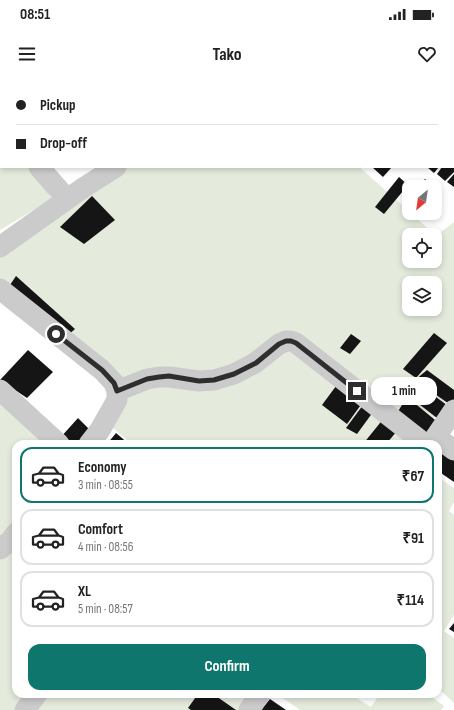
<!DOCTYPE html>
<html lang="en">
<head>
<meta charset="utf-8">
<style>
  :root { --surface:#fff; --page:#f2f2f2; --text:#222; --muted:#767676; --line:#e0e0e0; --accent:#0f766e }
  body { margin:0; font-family:"Sofia Sans Condensed",sans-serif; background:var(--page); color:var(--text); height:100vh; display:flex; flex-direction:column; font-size:15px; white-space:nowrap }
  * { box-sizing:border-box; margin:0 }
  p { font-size:13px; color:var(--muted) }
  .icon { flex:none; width:22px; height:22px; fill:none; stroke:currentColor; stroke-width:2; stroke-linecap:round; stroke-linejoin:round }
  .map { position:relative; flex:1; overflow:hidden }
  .side { position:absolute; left:12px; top:360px; width:430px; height:258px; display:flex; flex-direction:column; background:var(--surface); border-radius:12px; box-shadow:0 2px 6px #0003 }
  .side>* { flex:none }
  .top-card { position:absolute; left:0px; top:0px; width:454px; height:88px; box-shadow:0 2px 6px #0003; display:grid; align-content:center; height:88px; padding:0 16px; background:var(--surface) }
  .needle { width:26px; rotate:209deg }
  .buttons { position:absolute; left:402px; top:100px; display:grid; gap:8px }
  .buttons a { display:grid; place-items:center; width:40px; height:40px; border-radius:8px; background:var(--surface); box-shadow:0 2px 6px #0003; font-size:20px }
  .end { position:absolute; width:18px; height:18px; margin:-9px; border:5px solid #2e2e2e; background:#fff; box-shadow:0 0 0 2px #fff }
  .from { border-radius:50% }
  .bubble { position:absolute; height:28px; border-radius:12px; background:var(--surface); box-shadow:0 2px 6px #0003; font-size:13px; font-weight:700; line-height:28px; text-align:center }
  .top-card b { display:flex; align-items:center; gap:14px; height:38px; font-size:15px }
  .top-card b+b { border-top:1px solid var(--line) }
  .top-card i { width:10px; height:10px; background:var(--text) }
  ul { padding:7px 0 0; list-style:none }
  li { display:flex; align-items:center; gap:12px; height:56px; margin:0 8px 6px; padding:0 8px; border:2px solid var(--line); border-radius:12px }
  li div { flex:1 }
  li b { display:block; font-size:15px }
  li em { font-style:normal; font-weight:700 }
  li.on { border-color:var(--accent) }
  li>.icon { width:36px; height:36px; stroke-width:1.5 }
  .primary-button { display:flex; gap:8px; margin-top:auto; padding:8px 16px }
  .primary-button a { flex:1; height:46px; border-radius:12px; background:var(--accent); color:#fff; font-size:16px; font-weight:700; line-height:46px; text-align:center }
  .status { display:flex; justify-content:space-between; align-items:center; height:28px; padding:0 20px; background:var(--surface); direction:ltr }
  .status svg { height:11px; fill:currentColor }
  header { display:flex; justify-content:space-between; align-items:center; height:52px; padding:0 16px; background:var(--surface); font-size:18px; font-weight:700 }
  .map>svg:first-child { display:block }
</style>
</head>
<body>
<div class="status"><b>08:51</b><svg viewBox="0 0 49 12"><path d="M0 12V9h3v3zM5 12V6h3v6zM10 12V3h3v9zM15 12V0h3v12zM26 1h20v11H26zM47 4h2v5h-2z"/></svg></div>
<header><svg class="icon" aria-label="menu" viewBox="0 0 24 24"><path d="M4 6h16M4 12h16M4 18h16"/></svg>Tako<svg class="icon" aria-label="heart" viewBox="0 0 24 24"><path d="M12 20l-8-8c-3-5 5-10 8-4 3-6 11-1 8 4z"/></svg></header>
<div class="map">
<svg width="454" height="630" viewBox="0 0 454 630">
  <rect width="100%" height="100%" fill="#fff"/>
  <g fill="#e4ebdc" fill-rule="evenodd">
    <polygon points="0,0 51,0 51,1 1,1 1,87 31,87 52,119 0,150"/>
    <path d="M120,87h239l50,44v2h2l25,23 18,-14v169l-35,48 6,5h-293l-25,-21 14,-41 -121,-93v-41zM409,155h26v26h-26zM409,203h26v26h-26z"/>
    <polygon points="0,313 55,364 16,364 16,439 0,457"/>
    <polygon points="438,397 454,408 454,422 449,431 454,435 454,535 444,551 454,558 454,623 438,608"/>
    <polygon points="16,442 16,614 37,614 26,630 0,630 0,459"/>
    <polygon points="43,614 254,614 243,630 31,630"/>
    <polygon points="277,614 350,614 371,627 380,614 428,614 444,626 441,630 300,630"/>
  </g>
  <g fill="#151515">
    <polygon points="372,87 392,87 383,97"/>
    <polygon points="427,87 439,87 434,93"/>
    <polygon points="442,87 454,87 454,92 445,101 437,94"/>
    <polygon points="454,94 454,107 447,102"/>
    <polygon points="399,97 408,105 384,134 375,127"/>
    <polygon points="425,99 434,107 418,107"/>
    <polygon points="92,116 115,140 84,164 60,147"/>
    <polygon points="16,196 75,249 67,256 8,208"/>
    <polygon points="434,253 447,263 416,298 403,289"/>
    <polygon points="351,254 361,261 350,274 340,268"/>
    <polygon points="28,270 53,292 27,318 0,300"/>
    <polygon points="427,290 454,310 454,324 452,326 415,300"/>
    <polygon points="339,302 363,322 347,344 322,325"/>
    <polygon points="418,304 451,328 442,342 410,317"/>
    <polygon points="407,317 440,344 430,358 397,333"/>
    <polygon points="363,325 373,332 357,354 346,348"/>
    <polygon points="78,338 90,350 78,364 68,364 60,358"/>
    <polygon points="384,338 398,350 386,364 363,364"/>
    <polygon points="116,353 129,364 107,364"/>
    <polygon points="438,371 454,376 454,402 438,391"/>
    <polygon points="454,543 454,552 449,549"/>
    <polygon points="198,614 213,614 236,630 191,630 188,628"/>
    <polygon points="362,614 371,614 368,618"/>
    <polygon points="270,619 286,630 261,630"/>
  </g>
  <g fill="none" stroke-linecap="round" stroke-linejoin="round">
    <g stroke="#cbcbcb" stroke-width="21">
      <polyline points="301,0 302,1"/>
      <polyline points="47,1 48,0"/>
      <polyline points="250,1 251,0"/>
      <polyline points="429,1 430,0"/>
      <polyline points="39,87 67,119"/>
      <polyline points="0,167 83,108 116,87"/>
      <polyline points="0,209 102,290 114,303 117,311 117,320 100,350 89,364"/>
      <polyline points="0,310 59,364"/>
      <polyline points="117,311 147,299 159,297 169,297 199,301 214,300 234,294 255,283 279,264 286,261 291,261 296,263 425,364"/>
      <polyline points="436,357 454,370"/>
      <polyline points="431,364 454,330"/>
      <polyline points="0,469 10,461 16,453"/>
      <polyline points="25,630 37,614"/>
      <polyline points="249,630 260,614"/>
    </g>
  </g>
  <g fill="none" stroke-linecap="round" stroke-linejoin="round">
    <polyline stroke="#2e2e2e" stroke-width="5" points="56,254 102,290 114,303 117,311 147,299 159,297 169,296 199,301 214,300 234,294 256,283 279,264 286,261 291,261 296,263 357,311"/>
  </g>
</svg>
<div class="buttons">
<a><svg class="needle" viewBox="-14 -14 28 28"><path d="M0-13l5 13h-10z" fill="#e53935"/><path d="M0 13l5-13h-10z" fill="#767676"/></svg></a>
<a><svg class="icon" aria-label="locate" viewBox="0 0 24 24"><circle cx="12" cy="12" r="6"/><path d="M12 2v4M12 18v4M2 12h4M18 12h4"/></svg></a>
<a><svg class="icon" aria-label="layers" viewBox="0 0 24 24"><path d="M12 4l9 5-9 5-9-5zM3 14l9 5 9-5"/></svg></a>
</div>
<i class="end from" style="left:56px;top:254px"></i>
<i class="end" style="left:357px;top:311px"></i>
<div class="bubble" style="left:371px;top:297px;width:66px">1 min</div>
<div class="top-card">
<b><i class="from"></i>Pickup</b>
<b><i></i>Drop-off</b>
</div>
<section class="side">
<ul>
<li class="on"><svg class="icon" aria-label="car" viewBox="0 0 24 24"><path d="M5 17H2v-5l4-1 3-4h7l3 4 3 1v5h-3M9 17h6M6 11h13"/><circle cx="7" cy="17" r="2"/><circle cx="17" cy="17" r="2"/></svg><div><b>Economy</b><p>3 min · 08:55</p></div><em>₹67</em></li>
<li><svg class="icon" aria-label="car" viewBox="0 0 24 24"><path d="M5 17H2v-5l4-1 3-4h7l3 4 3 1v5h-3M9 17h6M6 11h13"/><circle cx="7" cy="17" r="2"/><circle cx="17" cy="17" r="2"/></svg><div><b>Comfort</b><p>4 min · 08:56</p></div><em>₹91</em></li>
<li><svg class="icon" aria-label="car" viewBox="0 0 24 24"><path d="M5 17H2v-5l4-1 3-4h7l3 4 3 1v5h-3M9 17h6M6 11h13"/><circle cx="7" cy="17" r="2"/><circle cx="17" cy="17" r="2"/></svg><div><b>XL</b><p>5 min · 08:57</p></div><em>₹114</em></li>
</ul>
<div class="primary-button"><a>Confirm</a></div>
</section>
</div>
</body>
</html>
